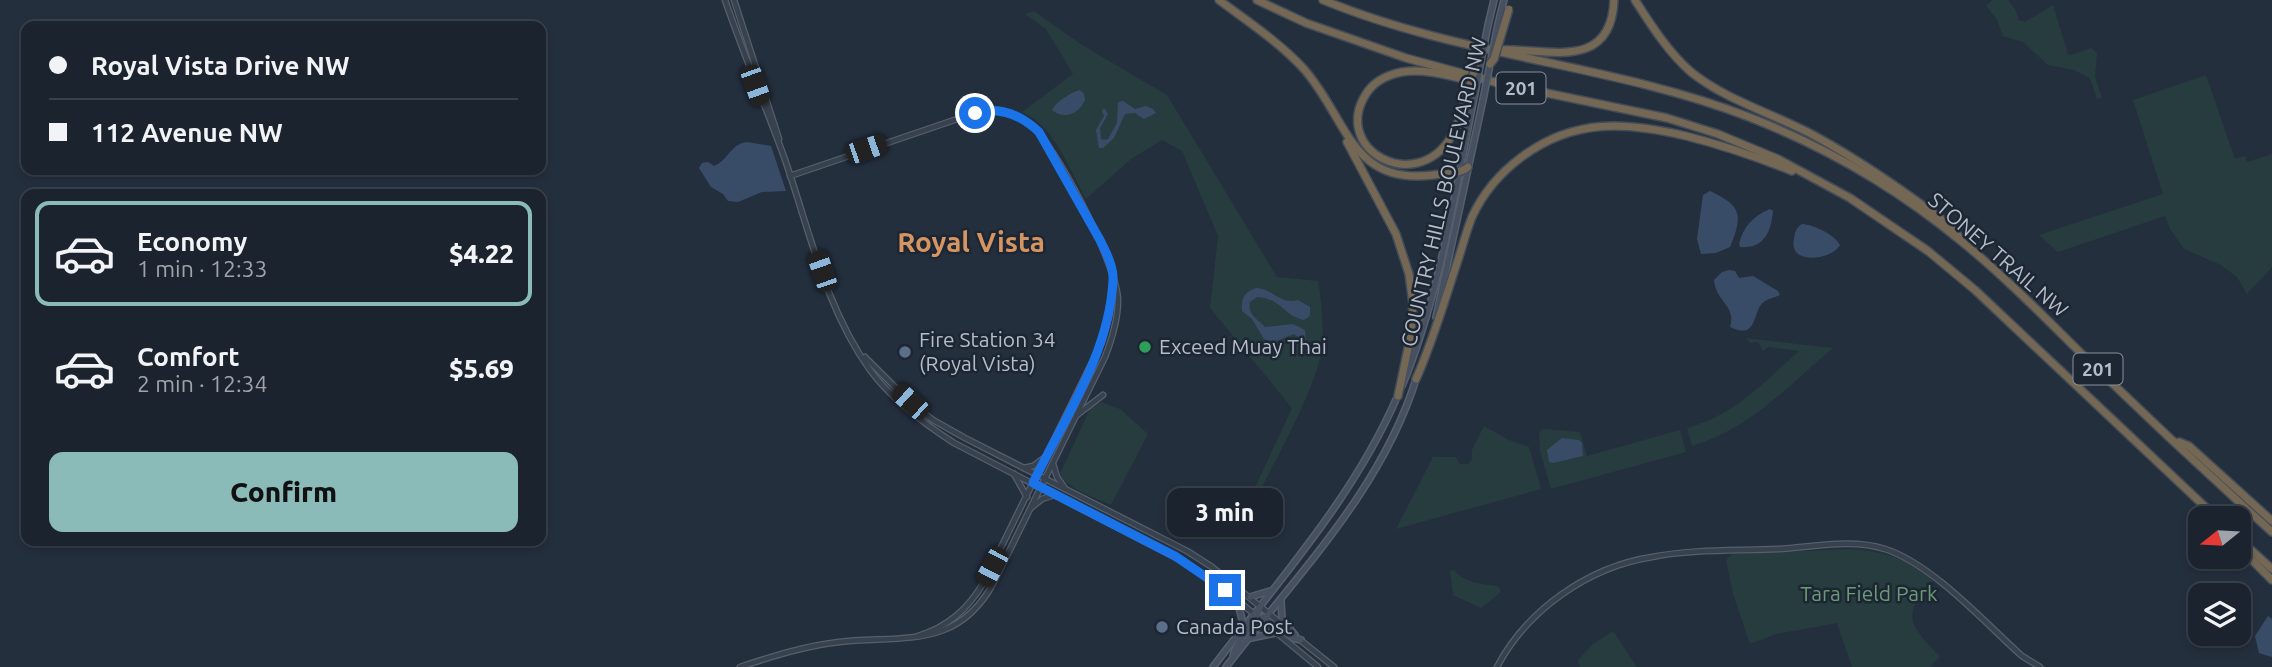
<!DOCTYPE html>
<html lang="en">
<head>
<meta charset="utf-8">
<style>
  :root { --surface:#1b232e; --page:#242b36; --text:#f1f3f6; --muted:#a0a4aa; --line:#39404a; --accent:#8bbbb9 }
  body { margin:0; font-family:Ubuntu,sans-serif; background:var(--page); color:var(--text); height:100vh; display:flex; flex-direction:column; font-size:26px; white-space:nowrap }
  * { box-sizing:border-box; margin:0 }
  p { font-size:23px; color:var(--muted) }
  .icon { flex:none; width:38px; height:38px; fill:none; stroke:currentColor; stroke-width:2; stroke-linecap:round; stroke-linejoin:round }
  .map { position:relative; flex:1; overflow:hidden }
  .side { position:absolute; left:21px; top:189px; width:525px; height:357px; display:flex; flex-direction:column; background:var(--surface); border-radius:14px; box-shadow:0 4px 10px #0003,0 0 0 2px var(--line) }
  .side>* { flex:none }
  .guide { position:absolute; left:21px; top:21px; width:525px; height:154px; border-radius:14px; box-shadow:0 4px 10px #0003,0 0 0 2px var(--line); display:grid; align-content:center; height:154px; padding:0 28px; background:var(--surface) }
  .needle { width:46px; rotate:252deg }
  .tools { position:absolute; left:2188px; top:506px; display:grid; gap:14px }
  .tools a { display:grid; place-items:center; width:63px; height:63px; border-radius:14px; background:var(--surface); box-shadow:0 4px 10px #0003,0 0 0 2px var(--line); font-size:35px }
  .end { position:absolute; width:32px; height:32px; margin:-16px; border:9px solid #1a73e8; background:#fff; box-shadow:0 0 0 4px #fff }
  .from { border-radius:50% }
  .bubble { position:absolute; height:49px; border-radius:14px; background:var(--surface); box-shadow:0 4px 10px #0003,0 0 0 2px var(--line); font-size:23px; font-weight:800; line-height:49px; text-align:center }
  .car { position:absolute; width:21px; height:42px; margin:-21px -10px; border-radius:9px; box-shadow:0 0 5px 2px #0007; background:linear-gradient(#222 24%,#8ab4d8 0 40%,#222 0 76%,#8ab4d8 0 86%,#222 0) }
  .guide b { display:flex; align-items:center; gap:24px; height:66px; font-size:26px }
  .guide b+b { border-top:2px solid var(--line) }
  .guide i { width:18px; height:18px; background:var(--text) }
  ul { padding:12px 0 0; list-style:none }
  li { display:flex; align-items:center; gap:21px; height:105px; margin:0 14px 10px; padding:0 14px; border:4px solid transparent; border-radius:14px }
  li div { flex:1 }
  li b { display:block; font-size:26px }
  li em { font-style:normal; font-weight:800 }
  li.current { border-color:var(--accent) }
  li>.icon { width:63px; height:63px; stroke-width:1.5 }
  .button { display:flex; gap:14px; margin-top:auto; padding:14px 28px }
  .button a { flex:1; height:80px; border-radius:14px; background:var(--accent); color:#111; font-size:28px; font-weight:800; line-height:80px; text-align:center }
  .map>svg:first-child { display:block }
</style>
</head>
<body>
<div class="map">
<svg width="2272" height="667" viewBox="0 0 2272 667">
  <rect width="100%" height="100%" fill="#242f3e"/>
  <g fill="#263c3f">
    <polygon points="1992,0 2008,0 2015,9 2019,20 2025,22 2053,5 2068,54 2071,55 2091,48 2097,53 2095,76 2102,98 2097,99 2090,78 2074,70 2048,65 2023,42 2003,36 1996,18 1986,6"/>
    <path d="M1034,11l48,34 85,50 110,182 41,4c5,30 8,62 -2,91 -15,44 -40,86 -60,127l-5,-3 41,-88 -82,-100 8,-72 -36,-85 -20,-11 -31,19 -45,40c-16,-29 -32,-73 -64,-87l51,-38 -27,-45 -21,-15z"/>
    <polygon points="2206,75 2235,159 2245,156 2247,162 2272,154 2272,267 2247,294 2237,277 2221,265 2184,249 2170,229 2165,216 2058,252 2039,235 2163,194 2133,100"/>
    <path d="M1746,338l87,10c-45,38 -83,81 -141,98l-5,-18c48,-13 76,-45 112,-77l-31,-4 -5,4 -5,-9 -8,1z"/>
    <path d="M1101,402l19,7 28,25 -37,71c-15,-7 -44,-16 -51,-31l30,-65z"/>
    <polygon points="1484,426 1509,440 1529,447 1541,489 1396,529 1433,457 1456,457 1460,464 1468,464 1472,459 1472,450"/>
    <polygon points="1543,429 1580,432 1587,456 1680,430 1686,452 1551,489 1540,451 1539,432"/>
    <path d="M1851,549c33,2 58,10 82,32 -35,35 -21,46 7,76l-10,10h-78l-15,-44 -61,11 -26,10 -17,-50 -7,-34 6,-6z"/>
    <path d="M1453,570c13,13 28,14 45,16l3,6 -20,16 -28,-13 -3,-24z"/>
    <polygon points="1613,631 1637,667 1580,667 1578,660 1593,644"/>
  </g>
  <g fill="#394c67">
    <path d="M1080,90l4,4 1,6c-6,14 -21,20 -33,10 4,-8 19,-18 28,-20z"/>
    <polygon points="1123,101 1135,109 1146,106 1153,109 1156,113 1144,119 1135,113 1125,114 1114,138 1103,148 1099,148 1096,130 1104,116 1102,111 1104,108 1108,114 1100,128 1101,139 1104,140 1108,139 1117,123 1118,102"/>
    <path d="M747,142l24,4 15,45 -24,1 -24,10 -10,-1 -5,-7 -12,-7 -12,-19 3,-5 6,-1 6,4c15,-6 16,-22 33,-24z"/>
    <path d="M1710,191c32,15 33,24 20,56l-14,6 -15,1 -4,-15 6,-44z"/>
    <path d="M1770,209l3,2c-2,21 -9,38 -33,36l-1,-3c4,-17 14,-28 31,-35z"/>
    <path d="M1802,224c12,1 32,10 38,21 -9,16 -52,20 -46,-6 1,-7 2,-11 8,-15z"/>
    <path d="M1729,270l6,1 4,7 14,-2 25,15 2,4c-6,3 -16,4 -20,11 -7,12 -5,33 -30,21 7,-21 -14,-25 -16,-47l8,-8z"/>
    <path d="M1256,288c18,1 24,17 42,12l12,7v9l-6,4c-21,-4 -21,-21 -47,-23l-7,5c-3,13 8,17 15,25l28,-3 12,6 1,17 -5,-1 -3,-9 -4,-3 -20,8 -10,-3 -12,-20 -10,-8c-1,-12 2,-19 14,-23z"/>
    <polygon points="1562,438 1579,440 1582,443 1583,456 1553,463 1549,462 1547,450"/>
    <polygon points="2268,616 2272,619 2272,657 2259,653 2255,636"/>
  </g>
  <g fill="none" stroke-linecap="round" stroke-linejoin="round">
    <g stroke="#565f6c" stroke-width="7">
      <g id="tertiary">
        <path d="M725,0c18,52 39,103 58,154 26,73 41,152 87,216 22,30 53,53 84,73l230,119 41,28 93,77"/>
        <polyline points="734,0 779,139"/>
        <polyline points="865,357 910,402 933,420 965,438 1187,551 1212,567 1290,631"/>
        <polyline points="1077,415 1103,395"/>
        <polyline points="1053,464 1057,477 1064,487"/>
        <polyline points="1024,468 1033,466 1044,458"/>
        <polyline points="1014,474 1027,497"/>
        <polyline points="1032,507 1042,499 1054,495"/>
        <path d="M918,636c30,-9 50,-27 66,-54l118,-240 7,-26 3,-32"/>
        <polyline points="1299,639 1334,667"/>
        <path d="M740,667c33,-11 65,-21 99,-25 64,-7 119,8 155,-60l111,-225c7,-18 13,-38 13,-57 -1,-35 -64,-161 -92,-179 -14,-10 -34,-13 -51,-8l-185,63"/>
        <path d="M1497,667c30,-57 91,-100 155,-110 41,-8 85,-6 127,-8 33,-2 73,-11 106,0 47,15 99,73 137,107l18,11"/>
      </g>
    </g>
    <g stroke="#565f6c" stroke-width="8">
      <g id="secondary">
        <polyline points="1498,24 1504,0"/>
        <polyline points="1488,25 1494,0"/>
        <polyline points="1436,317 1483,100"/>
        <path d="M1402,386c37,-88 53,-194 72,-288"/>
        <polyline points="1250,597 1270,591"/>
        <polyline points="1237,600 1244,627"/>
        <polyline points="1281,601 1282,619 1295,635"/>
        <polyline points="1263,617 1293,638 1301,640"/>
        <polyline points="1251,638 1275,633"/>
        <path d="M1233,656c4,-18 22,-30 27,-48"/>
        <path d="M1213,667c67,-89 140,-168 185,-272"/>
        <path d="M1226,667c70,-91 157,-178 191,-291"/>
      </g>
    </g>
    <g stroke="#434c59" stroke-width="10">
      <g id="motorway">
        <path d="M1219,0c28,21 60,42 84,68 44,49 47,118 130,107 11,-2 26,0 35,-8"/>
        <polyline points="1257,0 1306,23 1406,58 1498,83 1667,118 1718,134 1778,159 1850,198 1928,251 1975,290 2217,518"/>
        <path d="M1323,0c138,57 289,64 426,117 77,30 149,72 212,124 47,38 88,81 131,123 59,57 119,113 180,168"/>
        <path d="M1635,0c16,25 33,52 56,72 36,29 84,42 124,64 49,27 95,59 139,93l5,8"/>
        <path d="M1497,50c46,-3 114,24 117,-50"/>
        <path d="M1467,97c-5,14 -8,28 -16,40 -36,59 -120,12 -85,-43 8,-13 21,-19 36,-22 23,-4 51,5 74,10"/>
        <polyline points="1347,142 1396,234 1409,274 1413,304 1411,334 1398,396"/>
        <path d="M1416,379c17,-38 28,-77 41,-116 5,-15 9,-31 15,-46 11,-24 29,-45 51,-61 52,-38 103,-34 163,-20 36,9 71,21 106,35"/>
        <polyline points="2179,442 2189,446 2272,521"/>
        <polyline points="2238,538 2272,569"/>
        <polyline points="2238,546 2272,580"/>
      </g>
    </g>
    <use href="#tertiary" stroke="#38414e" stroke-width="4.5"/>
    <use href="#secondary" stroke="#465061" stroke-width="5"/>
    <use href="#motorway" stroke="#746855" stroke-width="7"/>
    <g stroke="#565f6c" stroke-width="8" stroke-linecap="butt">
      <g id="secondary-bridge">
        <polyline points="1474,98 1488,25"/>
        <polyline points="1483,100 1498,24"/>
      </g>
    </g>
    <g stroke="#434c59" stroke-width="10" stroke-linecap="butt">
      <g id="motorway-bridge">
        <polyline points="1490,64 1494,59 1509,9"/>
        <polyline points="1467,97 1477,59 1482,54"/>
      </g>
    </g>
    <use href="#secondary-bridge" stroke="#465061" stroke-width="5"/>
    <use href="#motorway-bridge" stroke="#746855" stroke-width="7"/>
  </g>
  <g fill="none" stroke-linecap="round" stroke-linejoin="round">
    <path stroke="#1a73e8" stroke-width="9" d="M975,113c25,-7 46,2 64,19l61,108c6,12 14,27 13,41 -4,73 -49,138 -80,202l142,73 50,34"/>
  </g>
  <circle fill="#2e9e5b" stroke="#1d2633" stroke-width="2.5" cx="1145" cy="347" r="7"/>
  <g fill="#5c6f8a" stroke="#1d2633" stroke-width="2.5">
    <circle cx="905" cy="352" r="7"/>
    <circle cx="1162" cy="627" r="7"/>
  </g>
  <g text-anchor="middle" stroke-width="5" stroke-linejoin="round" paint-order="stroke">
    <g fill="#1d2633" stroke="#878f9c" stroke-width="2">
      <rect x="1496.5" y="72.5" width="49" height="31" rx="5"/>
      <rect x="2073.5" y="353.5" width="49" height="31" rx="5"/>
    </g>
    <g font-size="19" font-weight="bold" fill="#b4bcc9">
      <text x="1521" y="95">201</text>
      <text x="2098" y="376">201</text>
    </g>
    <g font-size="21" fill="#b4bcc9" stroke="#1d2633">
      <text transform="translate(1444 192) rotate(-77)" y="7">COUNTRY HILLS BOULEVARD NW</text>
      <text transform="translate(1998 255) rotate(41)" y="7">STONEY TRAIL NW</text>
    </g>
    <g font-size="21" fill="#b4bcc9" stroke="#1d2633" text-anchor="start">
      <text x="919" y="347">Fire Station 34<tspan x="919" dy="24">(Royal Vista)</tspan></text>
      <text x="1159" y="354">Exceed Muay Thai</text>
      <text x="1176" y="634">Canada Post</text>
    </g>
    <g font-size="21" fill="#6b9a76" stroke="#1d2633">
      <text x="1869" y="601">Tara Field Park</text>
    </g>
    <g font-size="28" font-weight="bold" fill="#d59563" stroke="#1d2633">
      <text x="971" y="252">Royal Vista</text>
    </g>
  </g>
</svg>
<div class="tools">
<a><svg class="needle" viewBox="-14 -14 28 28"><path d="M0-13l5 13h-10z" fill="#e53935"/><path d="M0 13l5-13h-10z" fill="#a0a4aa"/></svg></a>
<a><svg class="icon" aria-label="layers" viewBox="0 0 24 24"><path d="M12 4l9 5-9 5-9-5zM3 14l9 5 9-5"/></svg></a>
</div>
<i class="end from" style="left:975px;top:113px"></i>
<i class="end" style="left:1225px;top:590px"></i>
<div class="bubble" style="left:1167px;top:488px;width:116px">3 min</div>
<i class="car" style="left:755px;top:85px;rotate:160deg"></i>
<i class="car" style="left:866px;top:149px;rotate:71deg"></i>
<i class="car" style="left:822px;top:271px;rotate:341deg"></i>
<i class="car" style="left:910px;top:402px;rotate:312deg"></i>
<i class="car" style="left:992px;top:567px;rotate:208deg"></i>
<div class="guide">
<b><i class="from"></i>Royal Vista Drive NW</b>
<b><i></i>112 Avenue NW</b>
</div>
<section class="side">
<ul>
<li class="current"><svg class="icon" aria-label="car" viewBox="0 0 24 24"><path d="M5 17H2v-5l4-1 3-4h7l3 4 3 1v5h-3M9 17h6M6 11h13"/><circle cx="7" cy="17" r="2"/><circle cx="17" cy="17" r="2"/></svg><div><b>Economy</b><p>1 min · 12:33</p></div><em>$4.22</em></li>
<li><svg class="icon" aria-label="car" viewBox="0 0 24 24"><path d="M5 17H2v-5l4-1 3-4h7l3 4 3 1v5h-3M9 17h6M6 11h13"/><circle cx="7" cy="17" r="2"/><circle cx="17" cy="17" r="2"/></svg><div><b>Comfort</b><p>2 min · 12:34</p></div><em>$5.69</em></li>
</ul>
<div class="button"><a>Confirm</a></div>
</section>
</div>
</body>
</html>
